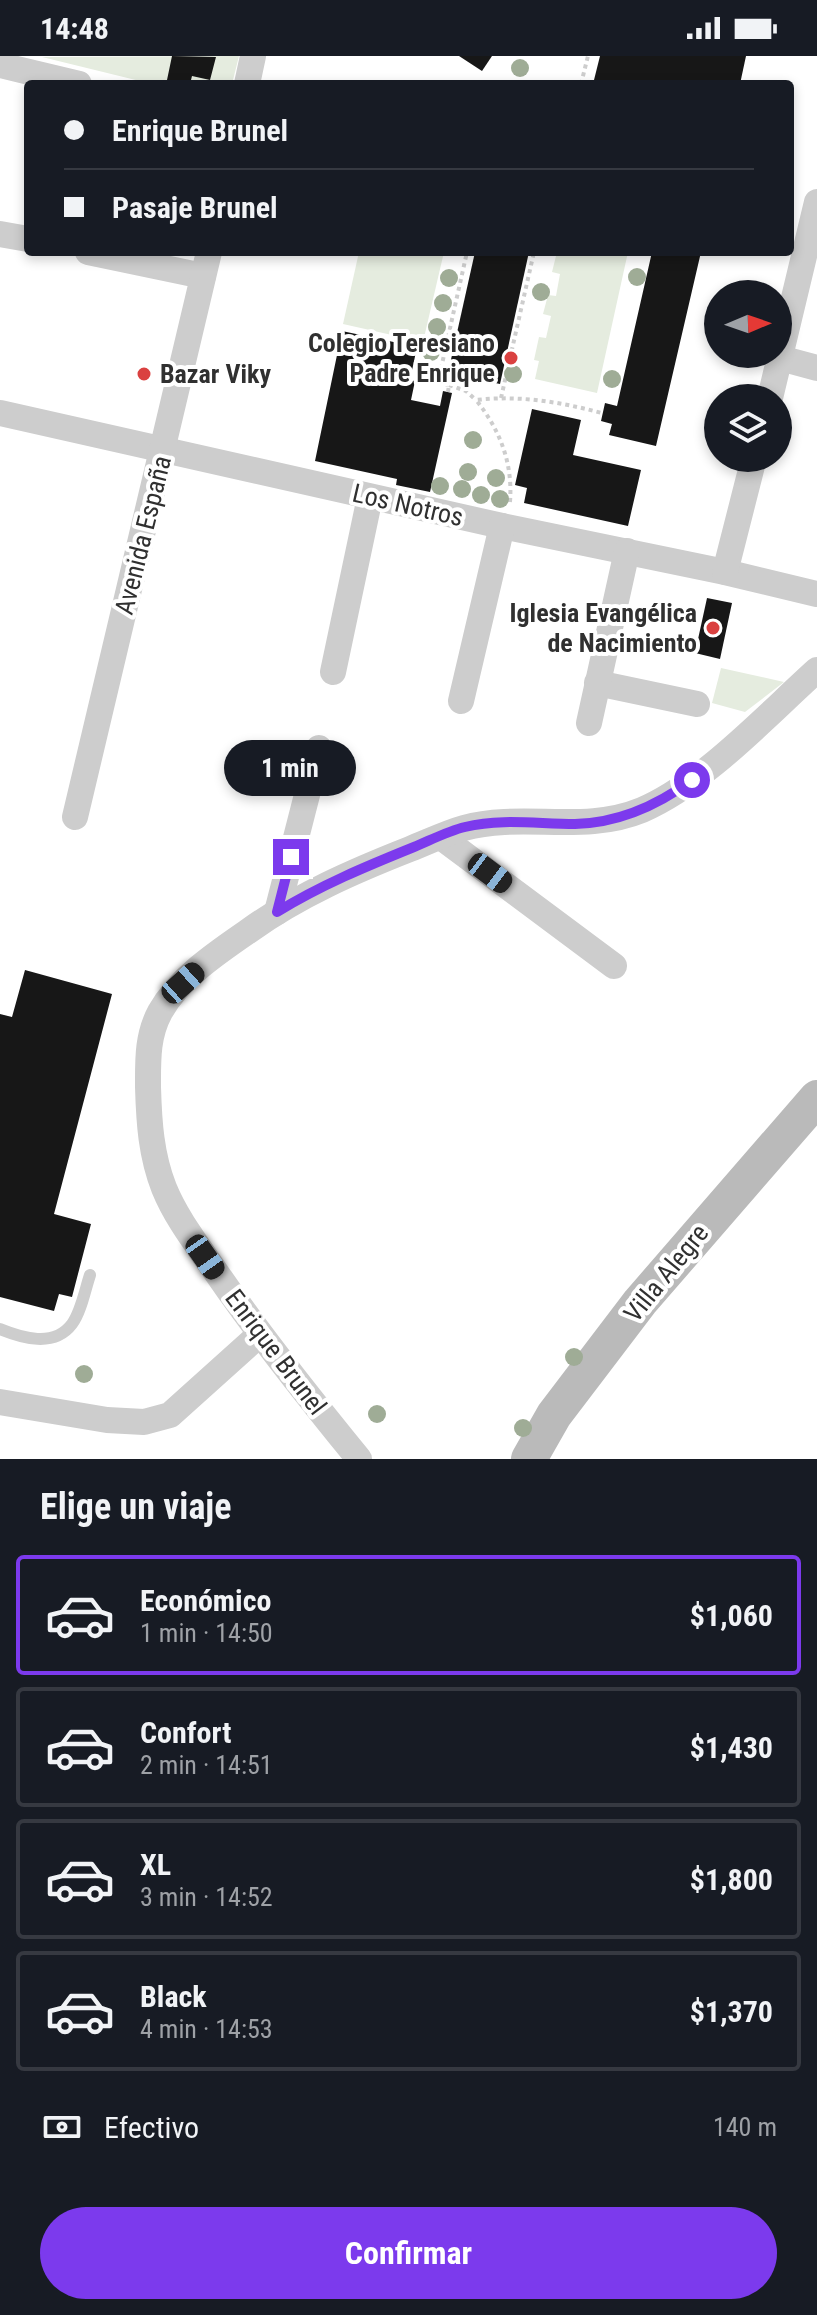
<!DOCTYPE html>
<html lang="es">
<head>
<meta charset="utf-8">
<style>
  :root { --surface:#171b24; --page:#20242c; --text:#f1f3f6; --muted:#9ea1a6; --line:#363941; --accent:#7c3aed }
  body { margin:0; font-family:"Roboto Condensed",sans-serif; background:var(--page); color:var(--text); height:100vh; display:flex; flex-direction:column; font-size:30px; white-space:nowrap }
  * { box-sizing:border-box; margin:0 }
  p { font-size:26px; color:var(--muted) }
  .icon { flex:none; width:44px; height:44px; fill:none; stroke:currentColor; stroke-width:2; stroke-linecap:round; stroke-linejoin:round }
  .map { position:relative; height:1403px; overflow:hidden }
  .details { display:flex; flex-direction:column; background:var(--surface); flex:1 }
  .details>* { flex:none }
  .top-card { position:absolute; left:24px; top:24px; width:770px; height:176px; border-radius:8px; box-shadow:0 4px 12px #0003; display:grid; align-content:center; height:176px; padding:0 40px; background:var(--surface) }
  .needle { width:52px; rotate:88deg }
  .tools { position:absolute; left:704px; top:224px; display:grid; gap:16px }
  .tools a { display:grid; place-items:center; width:88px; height:88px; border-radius:50%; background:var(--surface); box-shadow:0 4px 12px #0003; font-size:40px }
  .end { position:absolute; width:36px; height:36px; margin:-18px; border:10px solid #7c3aed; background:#fff; box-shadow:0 0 0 4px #fff }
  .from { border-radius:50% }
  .bubble { position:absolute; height:56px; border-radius:28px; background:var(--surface); box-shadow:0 4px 12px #0003; font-size:26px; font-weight:700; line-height:56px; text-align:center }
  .car { position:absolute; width:24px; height:48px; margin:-24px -12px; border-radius:10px; box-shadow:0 0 6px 2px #0007; background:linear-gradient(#222 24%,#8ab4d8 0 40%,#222 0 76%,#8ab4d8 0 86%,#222 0) }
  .top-card b { display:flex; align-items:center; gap:28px; height:76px; font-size:30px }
  .top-card b+b { border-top:2px solid var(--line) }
  .top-card i { width:20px; height:20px; background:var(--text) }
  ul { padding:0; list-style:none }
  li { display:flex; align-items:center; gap:24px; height:120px; margin:0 16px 12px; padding:0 24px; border:4px solid var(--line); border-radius:8px }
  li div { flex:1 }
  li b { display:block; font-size:30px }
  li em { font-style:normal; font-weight:700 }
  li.active { border-color:var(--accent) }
  li>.icon { width:72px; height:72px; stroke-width:1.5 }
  h2 { padding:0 40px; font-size:36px; line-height:96px }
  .pay { display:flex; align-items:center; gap:20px; height:88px; padding:0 40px; font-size:30px }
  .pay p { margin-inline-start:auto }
  .cta { display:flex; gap:16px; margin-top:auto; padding:16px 40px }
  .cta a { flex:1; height:92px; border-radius:48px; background:var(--accent); color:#fff; font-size:32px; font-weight:700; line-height:92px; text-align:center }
  .status { display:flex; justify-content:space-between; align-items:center; height:56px; padding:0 40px; background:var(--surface); direction:ltr }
  .status svg { height:22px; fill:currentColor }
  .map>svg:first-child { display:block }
</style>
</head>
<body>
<div class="status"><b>14:48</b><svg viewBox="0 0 49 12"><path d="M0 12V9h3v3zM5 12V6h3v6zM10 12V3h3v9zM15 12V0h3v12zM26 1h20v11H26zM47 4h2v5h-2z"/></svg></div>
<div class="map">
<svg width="817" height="1403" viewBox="0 0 817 1403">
  <rect width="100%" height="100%" fill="#fff"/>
  <g fill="#e5ecdf">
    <polygon points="239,0 232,28 152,28 42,1"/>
    <polygon points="359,196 444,196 423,286 343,268"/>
    <polygon points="557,196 628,196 597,337 535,323 539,305 534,304 539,281 546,282 551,260 543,258 548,239 556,240 560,218 552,216"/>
    <polygon points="721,612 784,626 745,656 712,647"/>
  </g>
  <g fill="#171717">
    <polygon points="172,0 216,1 210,24 192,20 190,28 185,28 167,24"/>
    <polygon points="459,0 492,0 482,15"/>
    <polygon points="600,0 746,0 740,28 593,28"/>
    <polygon points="475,196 529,196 500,328 448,317"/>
    <polygon points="652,196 701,196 656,390 609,379 612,368 601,365 605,347 617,350"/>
    <polygon points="342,275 417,291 410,324 415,325 411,344 440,350 443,335 452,337 430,436 396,429 397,423 315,405"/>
    <polygon points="532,353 581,364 573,399 641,414 628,470 524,447 527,432 515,429"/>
    <polygon points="707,542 732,547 720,603 695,597"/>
    <polygon points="25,914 112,938 54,1158 91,1168 72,1241 59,1238 54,1255 0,1241 0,958 12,961"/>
  </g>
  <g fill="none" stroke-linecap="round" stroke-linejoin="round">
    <g stroke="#cdcdcd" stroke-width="4" stroke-dasharray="4 4" stroke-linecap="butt">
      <polyline points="581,28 588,0"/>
      <polyline points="449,329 466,335 476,344"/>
      <polyline points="448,336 449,329 438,326 467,196"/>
      <polyline points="501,342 534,196"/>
      <path d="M510,446c3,-39 -10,-72 -34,-102 44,-5 84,2 126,13"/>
    </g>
    <path stroke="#cdcdcd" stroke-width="12" d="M0,1273c22,9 54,19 72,-5 9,-12 13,-34 18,-49"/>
    <g stroke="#cdcdcd" stroke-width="26">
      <polyline points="0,9 79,28"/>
      <polyline points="247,28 253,0"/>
      <polyline points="0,178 28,183"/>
      <polyline points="88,196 203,220"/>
      <polyline points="780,302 817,312"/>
      <polyline points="770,342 817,146"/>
      <polyline points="0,357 502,470 725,516 817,538"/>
      <polyline points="725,516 754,402"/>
      <polyline points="333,616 370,441"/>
      <polyline points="597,627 697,648"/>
      <polyline points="461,645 502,470"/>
      <polyline points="589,667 627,495"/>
      <polyline points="75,761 209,196"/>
      <polyline points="441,781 614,910"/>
      <polyline points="277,856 319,692"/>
      <polyline points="0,1346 107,1364 144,1366 170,1359 259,1279"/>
      <path d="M359,1403c-49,-60 -97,-120 -141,-184 -19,-28 -41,-55 -54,-87 -13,-33 -15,-66 -16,-101 0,-26 -1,-51 12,-75 19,-34 58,-60 90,-82 49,-35 104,-59 160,-81 18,-7 36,-16 54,-21 59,-16 120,6 178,-18 61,-26 125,-95 175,-140"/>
    </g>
    <polyline stroke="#bababa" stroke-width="36" points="529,1403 554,1359 640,1246 817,1042"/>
  </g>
  <g fill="#9fac96">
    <circle cx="520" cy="12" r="9"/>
    <circle cx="637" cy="221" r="9"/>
    <circle cx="449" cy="222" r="9"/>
    <circle cx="541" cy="236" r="9"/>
    <circle cx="443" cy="247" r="9"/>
    <circle cx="437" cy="271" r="9"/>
    <circle cx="431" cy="296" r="9"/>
    <circle cx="513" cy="318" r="9"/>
    <circle cx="612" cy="323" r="9"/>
    <circle cx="473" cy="384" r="9"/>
    <circle cx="468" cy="416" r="9"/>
    <circle cx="496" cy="422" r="9"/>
    <circle cx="440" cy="430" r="9"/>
    <circle cx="462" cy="433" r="9"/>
    <circle cx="481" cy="439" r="9"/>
    <circle cx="500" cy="443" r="9"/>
    <circle cx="574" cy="1301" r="9"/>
    <circle cx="84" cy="1318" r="9"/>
    <circle cx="377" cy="1358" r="9"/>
    <circle cx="523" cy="1372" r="9"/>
  </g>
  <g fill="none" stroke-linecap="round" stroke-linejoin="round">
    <path stroke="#7c3aed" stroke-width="10" d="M291,801l-14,55c44,-27 90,-46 137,-65 17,-7 34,-16 51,-20 37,-9 72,-3 110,-3 43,-1 83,-19 117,-44"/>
  </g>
  <g fill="#da4140" stroke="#fff" stroke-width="3">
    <circle cx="511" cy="302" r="8"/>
    <circle cx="144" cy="318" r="8"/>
    <circle cx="713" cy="572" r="8"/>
  </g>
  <g text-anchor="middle" stroke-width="8" stroke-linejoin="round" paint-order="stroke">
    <g font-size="26" font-weight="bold" fill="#303030" stroke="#fff" text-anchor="end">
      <text x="495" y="296">Colegio Teresiano<tspan x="495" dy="30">Padre Enrique</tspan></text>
      <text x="160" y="327" text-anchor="start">Bazar Viky</text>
      <text x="697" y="566">Iglesia Evangélica<tspan x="697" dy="30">de Nacimiento</tspan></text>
    </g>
    <g font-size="26" fill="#303030" stroke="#fff">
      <text transform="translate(408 449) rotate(13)" y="9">Los Notros</text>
      <text transform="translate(143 479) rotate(-76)" y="9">Avenida España</text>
      <text transform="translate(666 1217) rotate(-51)" y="9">Villa Alegre</text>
      <text transform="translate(276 1296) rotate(53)" y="9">Enrique Brunel</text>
    </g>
  </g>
</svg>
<div class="tools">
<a><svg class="needle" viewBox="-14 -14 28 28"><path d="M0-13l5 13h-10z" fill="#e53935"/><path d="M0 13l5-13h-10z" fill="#9ea1a6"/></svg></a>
<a><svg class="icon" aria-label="layers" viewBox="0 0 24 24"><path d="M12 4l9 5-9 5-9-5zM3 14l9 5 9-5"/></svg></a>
</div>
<i class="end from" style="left:692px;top:724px"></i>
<i class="end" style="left:291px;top:801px"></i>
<div class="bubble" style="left:224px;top:684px;width:132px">1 min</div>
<i class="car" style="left:490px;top:817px;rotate:127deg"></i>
<i class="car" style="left:183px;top:927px;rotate:48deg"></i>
<i class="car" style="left:205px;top:1201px;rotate:145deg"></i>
<div class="top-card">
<b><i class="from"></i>Enrique Brunel</b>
<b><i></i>Pasaje Brunel</b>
</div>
</div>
<section class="details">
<h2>Elige un viaje</h2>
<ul>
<li class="active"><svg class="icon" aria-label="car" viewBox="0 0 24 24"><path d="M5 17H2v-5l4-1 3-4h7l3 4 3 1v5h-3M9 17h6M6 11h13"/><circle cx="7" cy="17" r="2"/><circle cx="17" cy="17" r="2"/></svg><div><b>Económico</b><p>1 min · 14:50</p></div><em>$1,060</em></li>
<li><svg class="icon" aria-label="car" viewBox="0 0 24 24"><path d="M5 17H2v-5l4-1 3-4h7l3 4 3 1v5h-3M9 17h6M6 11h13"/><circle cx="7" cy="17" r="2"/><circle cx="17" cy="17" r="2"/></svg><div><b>Confort</b><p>2 min · 14:51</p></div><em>$1,430</em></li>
<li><svg class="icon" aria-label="car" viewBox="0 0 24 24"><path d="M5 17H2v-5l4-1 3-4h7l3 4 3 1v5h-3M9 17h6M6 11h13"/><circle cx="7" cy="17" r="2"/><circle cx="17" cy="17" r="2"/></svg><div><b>XL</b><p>3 min · 14:52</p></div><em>$1,800</em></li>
<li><svg class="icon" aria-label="car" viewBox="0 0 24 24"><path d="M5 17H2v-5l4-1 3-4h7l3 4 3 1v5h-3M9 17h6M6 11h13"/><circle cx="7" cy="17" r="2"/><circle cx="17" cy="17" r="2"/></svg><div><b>Black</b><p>4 min · 14:53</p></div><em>$1,370</em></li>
</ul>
<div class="pay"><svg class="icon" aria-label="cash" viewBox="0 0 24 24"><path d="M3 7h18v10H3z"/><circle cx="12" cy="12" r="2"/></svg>Efectivo<p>140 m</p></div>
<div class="cta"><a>Confirmar</a></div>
</section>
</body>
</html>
